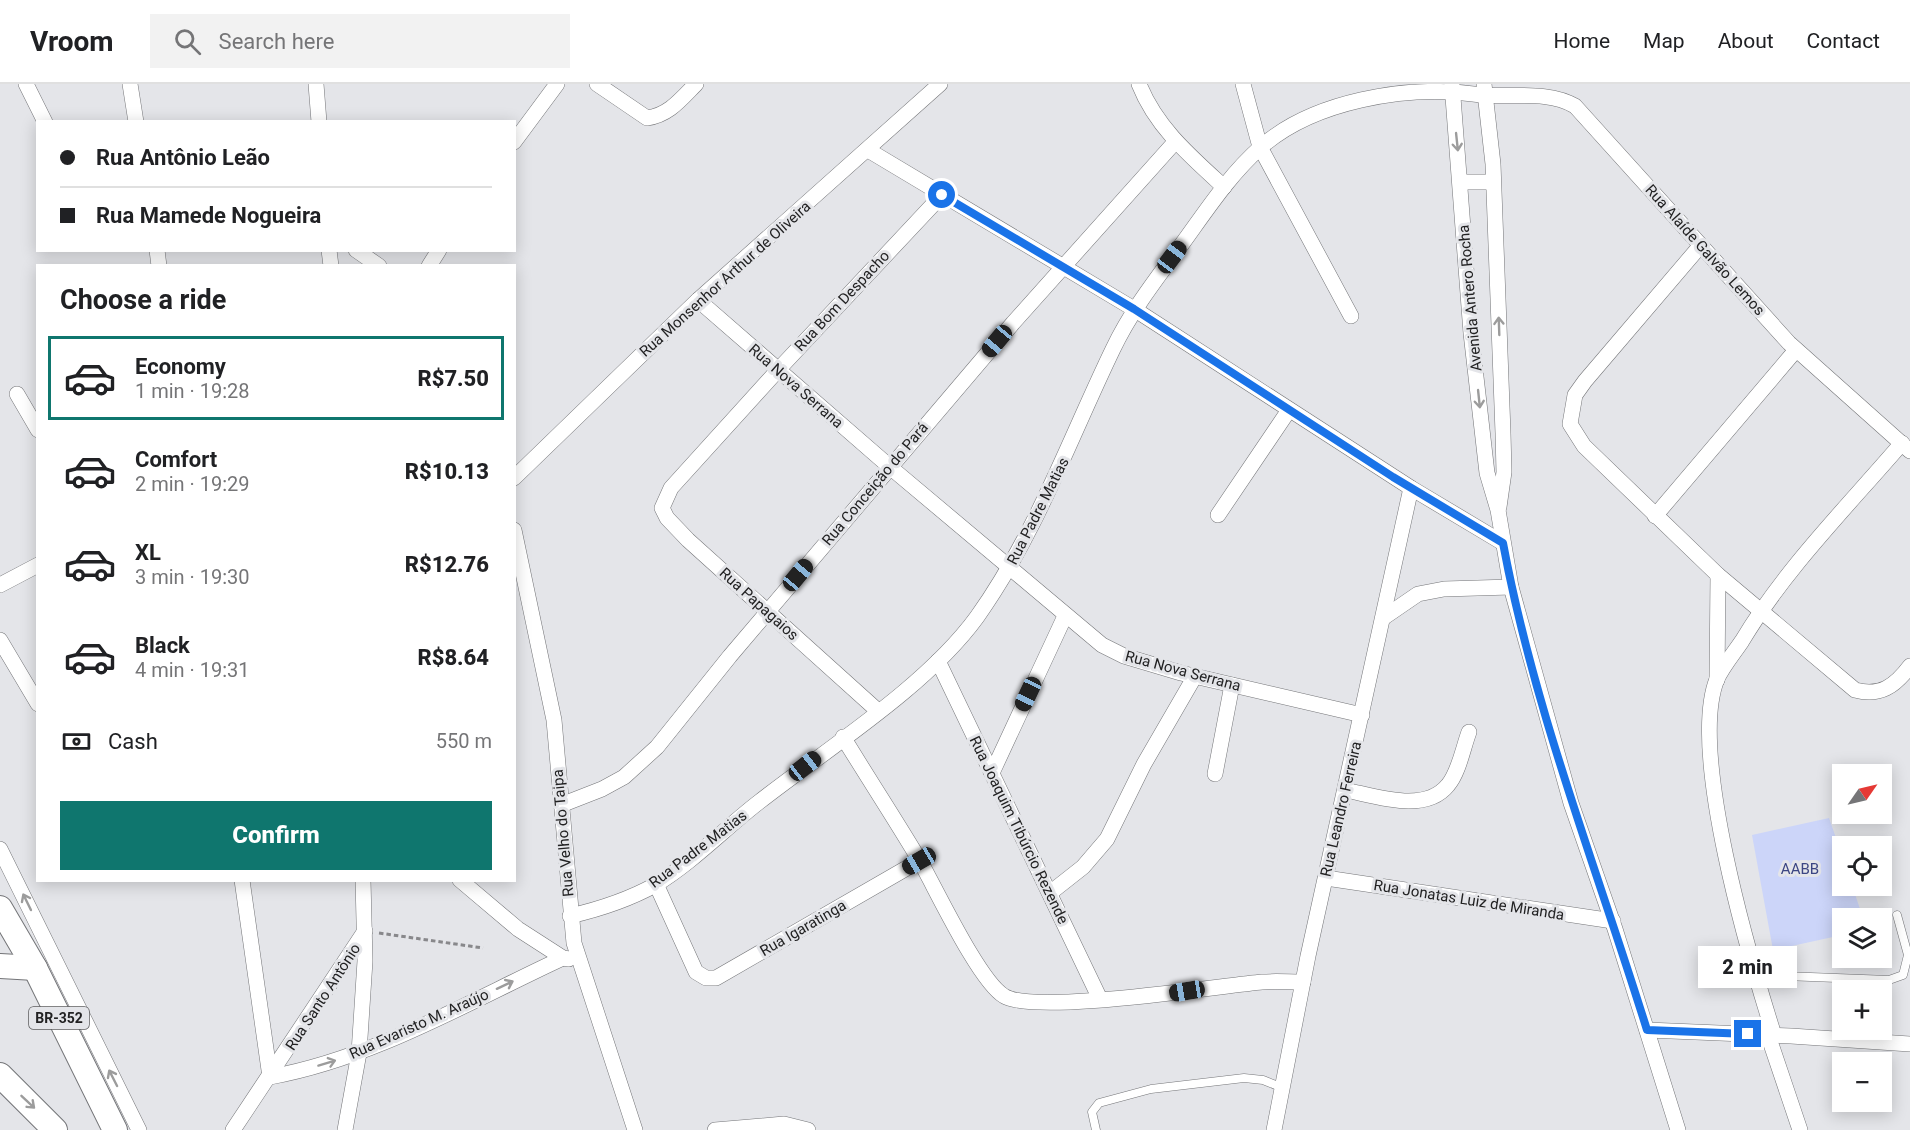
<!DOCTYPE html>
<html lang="en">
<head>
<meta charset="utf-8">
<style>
  :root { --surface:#fff; --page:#f2f2f2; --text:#202124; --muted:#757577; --line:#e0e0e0; --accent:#0f766e }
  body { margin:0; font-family:Roboto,sans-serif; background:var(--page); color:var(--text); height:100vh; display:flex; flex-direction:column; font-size:22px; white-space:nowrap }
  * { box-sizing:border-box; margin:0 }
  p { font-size:20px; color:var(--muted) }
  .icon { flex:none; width:33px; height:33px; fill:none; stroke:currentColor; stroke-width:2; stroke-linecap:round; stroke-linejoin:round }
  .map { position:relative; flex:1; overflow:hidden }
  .sheet { position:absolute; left:36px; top:180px; width:480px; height:618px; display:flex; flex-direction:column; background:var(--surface); border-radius:0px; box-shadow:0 3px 15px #0003 }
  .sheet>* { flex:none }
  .hud { position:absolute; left:36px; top:36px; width:480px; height:132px; border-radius:0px; box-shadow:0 3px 15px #0003; display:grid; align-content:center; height:132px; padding:0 24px; background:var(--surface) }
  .needle { width:39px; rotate:56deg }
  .fabs { position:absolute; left:1832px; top:680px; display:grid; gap:12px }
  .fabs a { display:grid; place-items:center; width:60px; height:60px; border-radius:0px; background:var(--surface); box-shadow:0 3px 15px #0003; font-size:30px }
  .end { position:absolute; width:27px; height:27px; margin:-14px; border:8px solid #1a73e8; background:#fff; box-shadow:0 0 0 3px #fff }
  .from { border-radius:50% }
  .bubble { position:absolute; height:42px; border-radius:0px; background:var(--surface); box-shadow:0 3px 15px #0003; font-size:20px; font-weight:800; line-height:42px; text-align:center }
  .car { position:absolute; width:18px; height:36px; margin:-18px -9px; border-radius:8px; box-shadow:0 0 4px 2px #0007; background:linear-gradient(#222 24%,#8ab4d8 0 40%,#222 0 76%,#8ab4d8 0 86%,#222 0) }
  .hud b { display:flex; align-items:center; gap:21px; height:57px; font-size:22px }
  .hud b+b { border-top:2px solid var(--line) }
  .hud i { width:15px; height:15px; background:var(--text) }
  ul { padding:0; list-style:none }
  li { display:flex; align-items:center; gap:18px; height:84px; margin:0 12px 9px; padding:0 12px; border:3px solid transparent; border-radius:0px }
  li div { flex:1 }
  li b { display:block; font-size:22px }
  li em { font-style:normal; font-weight:800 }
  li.selected { border-color:var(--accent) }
  li>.icon { width:54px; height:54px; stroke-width:1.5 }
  h2 { padding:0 24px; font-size:27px; line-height:72px }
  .pay { display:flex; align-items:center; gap:15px; height:66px; padding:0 24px; font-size:22px }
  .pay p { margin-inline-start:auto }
  .primary-button { display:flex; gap:12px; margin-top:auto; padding:12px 24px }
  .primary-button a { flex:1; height:69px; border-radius:0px; background:var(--accent); color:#fff; font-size:24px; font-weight:800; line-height:69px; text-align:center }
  header { display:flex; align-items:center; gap:36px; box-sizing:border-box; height:84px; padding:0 30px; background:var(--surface); border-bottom:2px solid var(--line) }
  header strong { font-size:28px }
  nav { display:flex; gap:33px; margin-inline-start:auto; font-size:21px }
  .search { width:420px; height:54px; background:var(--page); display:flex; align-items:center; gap:15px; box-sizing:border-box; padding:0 21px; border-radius:0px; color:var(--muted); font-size:22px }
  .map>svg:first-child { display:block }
</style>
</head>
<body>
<header>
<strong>Vroom</strong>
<div class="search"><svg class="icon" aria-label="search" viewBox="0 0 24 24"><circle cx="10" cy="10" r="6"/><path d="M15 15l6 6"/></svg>Search here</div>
<nav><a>Home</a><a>Map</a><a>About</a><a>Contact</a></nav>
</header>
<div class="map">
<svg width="1910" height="1046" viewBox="0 0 1910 1046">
  <rect width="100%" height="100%" fill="#e4e5e9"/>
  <polygon fill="#ccd5f9" points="1829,734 1842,771 1842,801 1852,801 1863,834 1842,834 1842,851 1773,866 1752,751"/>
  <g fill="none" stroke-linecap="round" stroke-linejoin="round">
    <g stroke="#747578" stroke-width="9">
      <g id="lane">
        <polyline points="1756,891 1889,896 1903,891 1908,871 1897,831"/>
        <polyline points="1096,1046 1092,1028 1099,1019 1151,1005 1244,994 1263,996 1283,1004"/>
      </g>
    </g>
    <g stroke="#747578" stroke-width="16">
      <g id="street">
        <polyline points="26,0 45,38"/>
        <polyline points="130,0 136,38"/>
        <polyline points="316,0 319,38"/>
        <path d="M597,0l50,34c22,-3 34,-19 49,-34"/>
        <path d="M1139,0c17,43 51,72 85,103"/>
        <polyline points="1243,0 1260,63 1351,232"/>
        <polyline points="1452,0 1471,249 1487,389 1498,426 1511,503 1571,719 1615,845 1678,1046"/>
        <polyline points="1484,0 1493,80 1503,349 1504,388 1499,423"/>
        <polyline points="514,58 557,0"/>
        <polyline points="868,66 1134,225 1411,404 1503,459"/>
        <polyline points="1461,98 1493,98"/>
        <path d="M1701,161l-116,136 -10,14 -5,29 14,22 134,129 137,115c25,7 40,-4 55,-24"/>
        <polyline points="157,166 159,182"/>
        <polyline points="329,166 331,182"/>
        <polyline points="356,166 379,182"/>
        <polyline points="429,182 439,166"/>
        <polyline points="698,216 890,383 1102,561 1124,572 1181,589 1362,631"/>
        <polyline points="17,310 38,346"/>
        <polyline points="514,394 698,216 940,0"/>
        <polyline points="1218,431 1289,326"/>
        <polyline points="1655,432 1796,266"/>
        <polyline points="514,446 554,636 574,859 635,1046"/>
        <polyline points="0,501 38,481"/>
        <polyline points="1383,534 1418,510 1444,505 1511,503"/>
        <polyline points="0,556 38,620"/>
        <polyline points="938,577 1100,915"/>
        <polyline points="1717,596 1718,491"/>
        <polyline points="878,627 688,456 667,434 662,424 671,404 778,286 942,111"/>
        <path d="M843,653c25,41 52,82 77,124 16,28 59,120 84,135 30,19 214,-10 258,-14 13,-1 27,0 41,0"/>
        <polyline points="992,689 1065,532"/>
        <polyline points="1215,690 1232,601"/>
        <path d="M1345,706c31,6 80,24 103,-5 11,-13 15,-37 21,-53"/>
        <polyline points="561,721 602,705 624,693 657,663 730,572 1013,239 1175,58"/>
        <polyline points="0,765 139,1046"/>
        <polyline points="1326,794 1613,837"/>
        <path d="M242,796l28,197c104,-19 198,-75 293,-119"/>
        <polyline points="460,796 518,845 563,874 569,875"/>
        <polyline points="656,800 696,888 706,894 716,894 919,777"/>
        <polyline points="1050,809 1083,783 1107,755 1144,680 1195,592"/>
        <path d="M570,832c30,-7 58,-16 85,-31 38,-23 69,-56 104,-83 69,-54 167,-115 218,-185 59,-83 92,-177 136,-268 18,-38 44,-71 69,-105 24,-33 48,-70 79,-97 52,-46 145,-62 212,-53 34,5 73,-5 102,12l214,237 121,108"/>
        <polyline points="1647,946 1791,952 1910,960"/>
        <polyline points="1768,951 1800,1046"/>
        <path d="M1774,951c-24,-76 -86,-284 -57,-356 6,-13 17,-26 25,-38 43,-72 105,-134 160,-198"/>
        <polyline points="233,1046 365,847"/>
        <polyline points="345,1046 359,969 365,877 363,796"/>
        <polyline points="715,1046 784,1040 808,1046"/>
        <polyline points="1274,1046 1308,872 1411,404"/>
      </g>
    </g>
    <g stroke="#747578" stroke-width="26">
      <g id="primary">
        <polyline points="0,824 35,884 115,1046"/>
        <polyline points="0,882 35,884"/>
        <polyline points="0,991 55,1046"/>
      </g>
    </g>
    <polyline stroke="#88888b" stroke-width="3" stroke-dasharray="4.5 3" stroke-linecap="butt" points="379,849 483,864"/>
    <use href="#lane" stroke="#fff" stroke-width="8"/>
    <use href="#street" stroke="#fff" stroke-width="15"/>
    <use href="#primary" stroke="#fff" stroke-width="24"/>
  </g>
  <defs><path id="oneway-shaft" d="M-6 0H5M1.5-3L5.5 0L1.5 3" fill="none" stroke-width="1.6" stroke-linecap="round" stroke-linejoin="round" transform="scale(1.5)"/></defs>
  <g stroke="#9c9c9c">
    <use href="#oneway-shaft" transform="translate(1457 58) rotate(84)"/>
    <use href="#oneway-shaft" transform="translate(1499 242) rotate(-92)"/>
    <use href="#oneway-shaft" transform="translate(1479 315) rotate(84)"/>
    <use href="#oneway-shaft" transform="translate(27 818) rotate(-116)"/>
    <use href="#oneway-shaft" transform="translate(505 901) rotate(-25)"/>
    <use href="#oneway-shaft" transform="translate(327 979) rotate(-17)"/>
    <use href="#oneway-shaft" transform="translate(113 994) rotate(-117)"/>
    <use href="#oneway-shaft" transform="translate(28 1018) rotate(43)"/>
  </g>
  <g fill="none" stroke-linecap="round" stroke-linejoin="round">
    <path stroke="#1a73e8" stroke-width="8" d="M942,111l192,114 259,168 110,66c31,167 94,326 144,487l101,4"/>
  </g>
  <g text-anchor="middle" stroke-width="6" stroke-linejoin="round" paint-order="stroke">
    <rect fill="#e4e5e9" stroke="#5c5c5e" stroke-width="1.5" x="29" y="923" width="60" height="22" rx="4.5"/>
    <g font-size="14" font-weight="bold" fill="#222223">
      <text x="59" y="939">BR-352</text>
    </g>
    <g font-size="15" fill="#222223" stroke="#e4e5e9">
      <text transform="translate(1705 166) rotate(48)" y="5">Rua Alaíde Galvão Lemos</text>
      <text transform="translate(725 195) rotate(-42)" y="5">Rua Monsenhor Arthur de Oliveira</text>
      <text transform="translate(1470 214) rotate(-95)" y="5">Avenida Antero Rocha</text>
      <text transform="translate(842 217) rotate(-47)" y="5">Rua Bom Despacho</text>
      <text transform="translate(796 302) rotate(41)" y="5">Rua Nova Serrana</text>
      <text transform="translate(875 400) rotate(-50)" y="5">Rua Conceição do Pará</text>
      <text transform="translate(1038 427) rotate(-63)" y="5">Rua Padre Matias</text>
      <text transform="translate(759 520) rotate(42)" y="5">Rua Papagaios</text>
      <text transform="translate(1183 587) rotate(15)" y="5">Rua Nova Serrana</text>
      <text transform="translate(1341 725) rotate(-77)" y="5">Rua Leandro Ferreira</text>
      <text transform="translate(1019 746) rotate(64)" y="5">Rua Joaquim Tibúrcio Rezende</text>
      <text transform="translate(563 749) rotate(-95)" y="5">Rua Velho do Taipa</text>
      <text transform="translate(698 765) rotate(-37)" y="5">Rua Padre Matias</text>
      <text transform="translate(1469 816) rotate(9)" y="5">Rua Jonatas Luiz de Miranda</text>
      <text transform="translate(803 844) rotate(-30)" y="5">Rua Igaratinga</text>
      <text transform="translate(323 913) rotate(-57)" y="5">Rua Santo Antônio</text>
      <text transform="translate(419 940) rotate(-24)" y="5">Rua Evaristo M. Araújo</text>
    </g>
    <g font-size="15" fill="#3c4683" stroke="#e4e5e9">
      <text x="1800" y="790">AABB</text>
    </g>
  </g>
</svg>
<div class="fabs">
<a><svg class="needle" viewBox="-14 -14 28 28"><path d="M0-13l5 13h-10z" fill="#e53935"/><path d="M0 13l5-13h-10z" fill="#757577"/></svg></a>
<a><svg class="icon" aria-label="locate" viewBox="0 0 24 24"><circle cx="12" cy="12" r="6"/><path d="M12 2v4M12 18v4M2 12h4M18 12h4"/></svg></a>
<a><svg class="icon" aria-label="layers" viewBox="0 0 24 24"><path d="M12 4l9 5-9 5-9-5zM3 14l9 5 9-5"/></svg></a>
<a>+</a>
<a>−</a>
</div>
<i class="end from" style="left:942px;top:111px"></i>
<i class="end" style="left:1748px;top:950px"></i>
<div class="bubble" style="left:1698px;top:862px;width:99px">2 min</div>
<i class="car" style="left:1172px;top:173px;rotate:37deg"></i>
<i class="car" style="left:997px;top:257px;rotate:220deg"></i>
<i class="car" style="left:798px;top:491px;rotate:40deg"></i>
<i class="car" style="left:1028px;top:610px;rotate:205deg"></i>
<i class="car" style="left:805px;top:682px;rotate:52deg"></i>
<i class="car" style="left:919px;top:777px;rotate:240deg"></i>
<i class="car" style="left:1187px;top:907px;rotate:261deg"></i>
<div class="hud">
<b><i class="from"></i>Rua Antônio Leão</b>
<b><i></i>Rua Mamede Nogueira</b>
</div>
<section class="sheet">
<h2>Choose a ride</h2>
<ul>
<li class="selected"><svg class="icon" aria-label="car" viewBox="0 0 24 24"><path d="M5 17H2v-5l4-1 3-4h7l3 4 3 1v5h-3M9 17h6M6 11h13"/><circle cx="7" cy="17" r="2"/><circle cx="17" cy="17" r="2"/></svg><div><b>Economy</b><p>1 min · 19:28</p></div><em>R$7.50</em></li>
<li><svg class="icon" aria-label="car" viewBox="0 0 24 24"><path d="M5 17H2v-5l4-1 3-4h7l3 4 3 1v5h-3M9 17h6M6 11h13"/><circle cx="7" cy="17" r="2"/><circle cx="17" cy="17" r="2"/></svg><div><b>Comfort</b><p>2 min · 19:29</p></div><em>R$10.13</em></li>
<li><svg class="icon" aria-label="car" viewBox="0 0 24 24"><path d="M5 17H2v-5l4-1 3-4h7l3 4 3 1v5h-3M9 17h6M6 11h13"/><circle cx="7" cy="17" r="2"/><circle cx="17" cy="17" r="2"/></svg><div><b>XL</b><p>3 min · 19:30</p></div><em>R$12.76</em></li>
<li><svg class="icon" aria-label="car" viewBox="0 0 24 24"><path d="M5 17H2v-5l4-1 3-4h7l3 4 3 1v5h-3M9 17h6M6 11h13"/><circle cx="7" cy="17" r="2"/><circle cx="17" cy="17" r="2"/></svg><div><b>Black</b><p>4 min · 19:31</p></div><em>R$8.64</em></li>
</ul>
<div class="pay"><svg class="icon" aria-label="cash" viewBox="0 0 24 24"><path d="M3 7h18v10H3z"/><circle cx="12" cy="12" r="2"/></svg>Cash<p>550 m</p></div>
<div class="primary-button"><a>Confirm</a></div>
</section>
</div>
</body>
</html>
